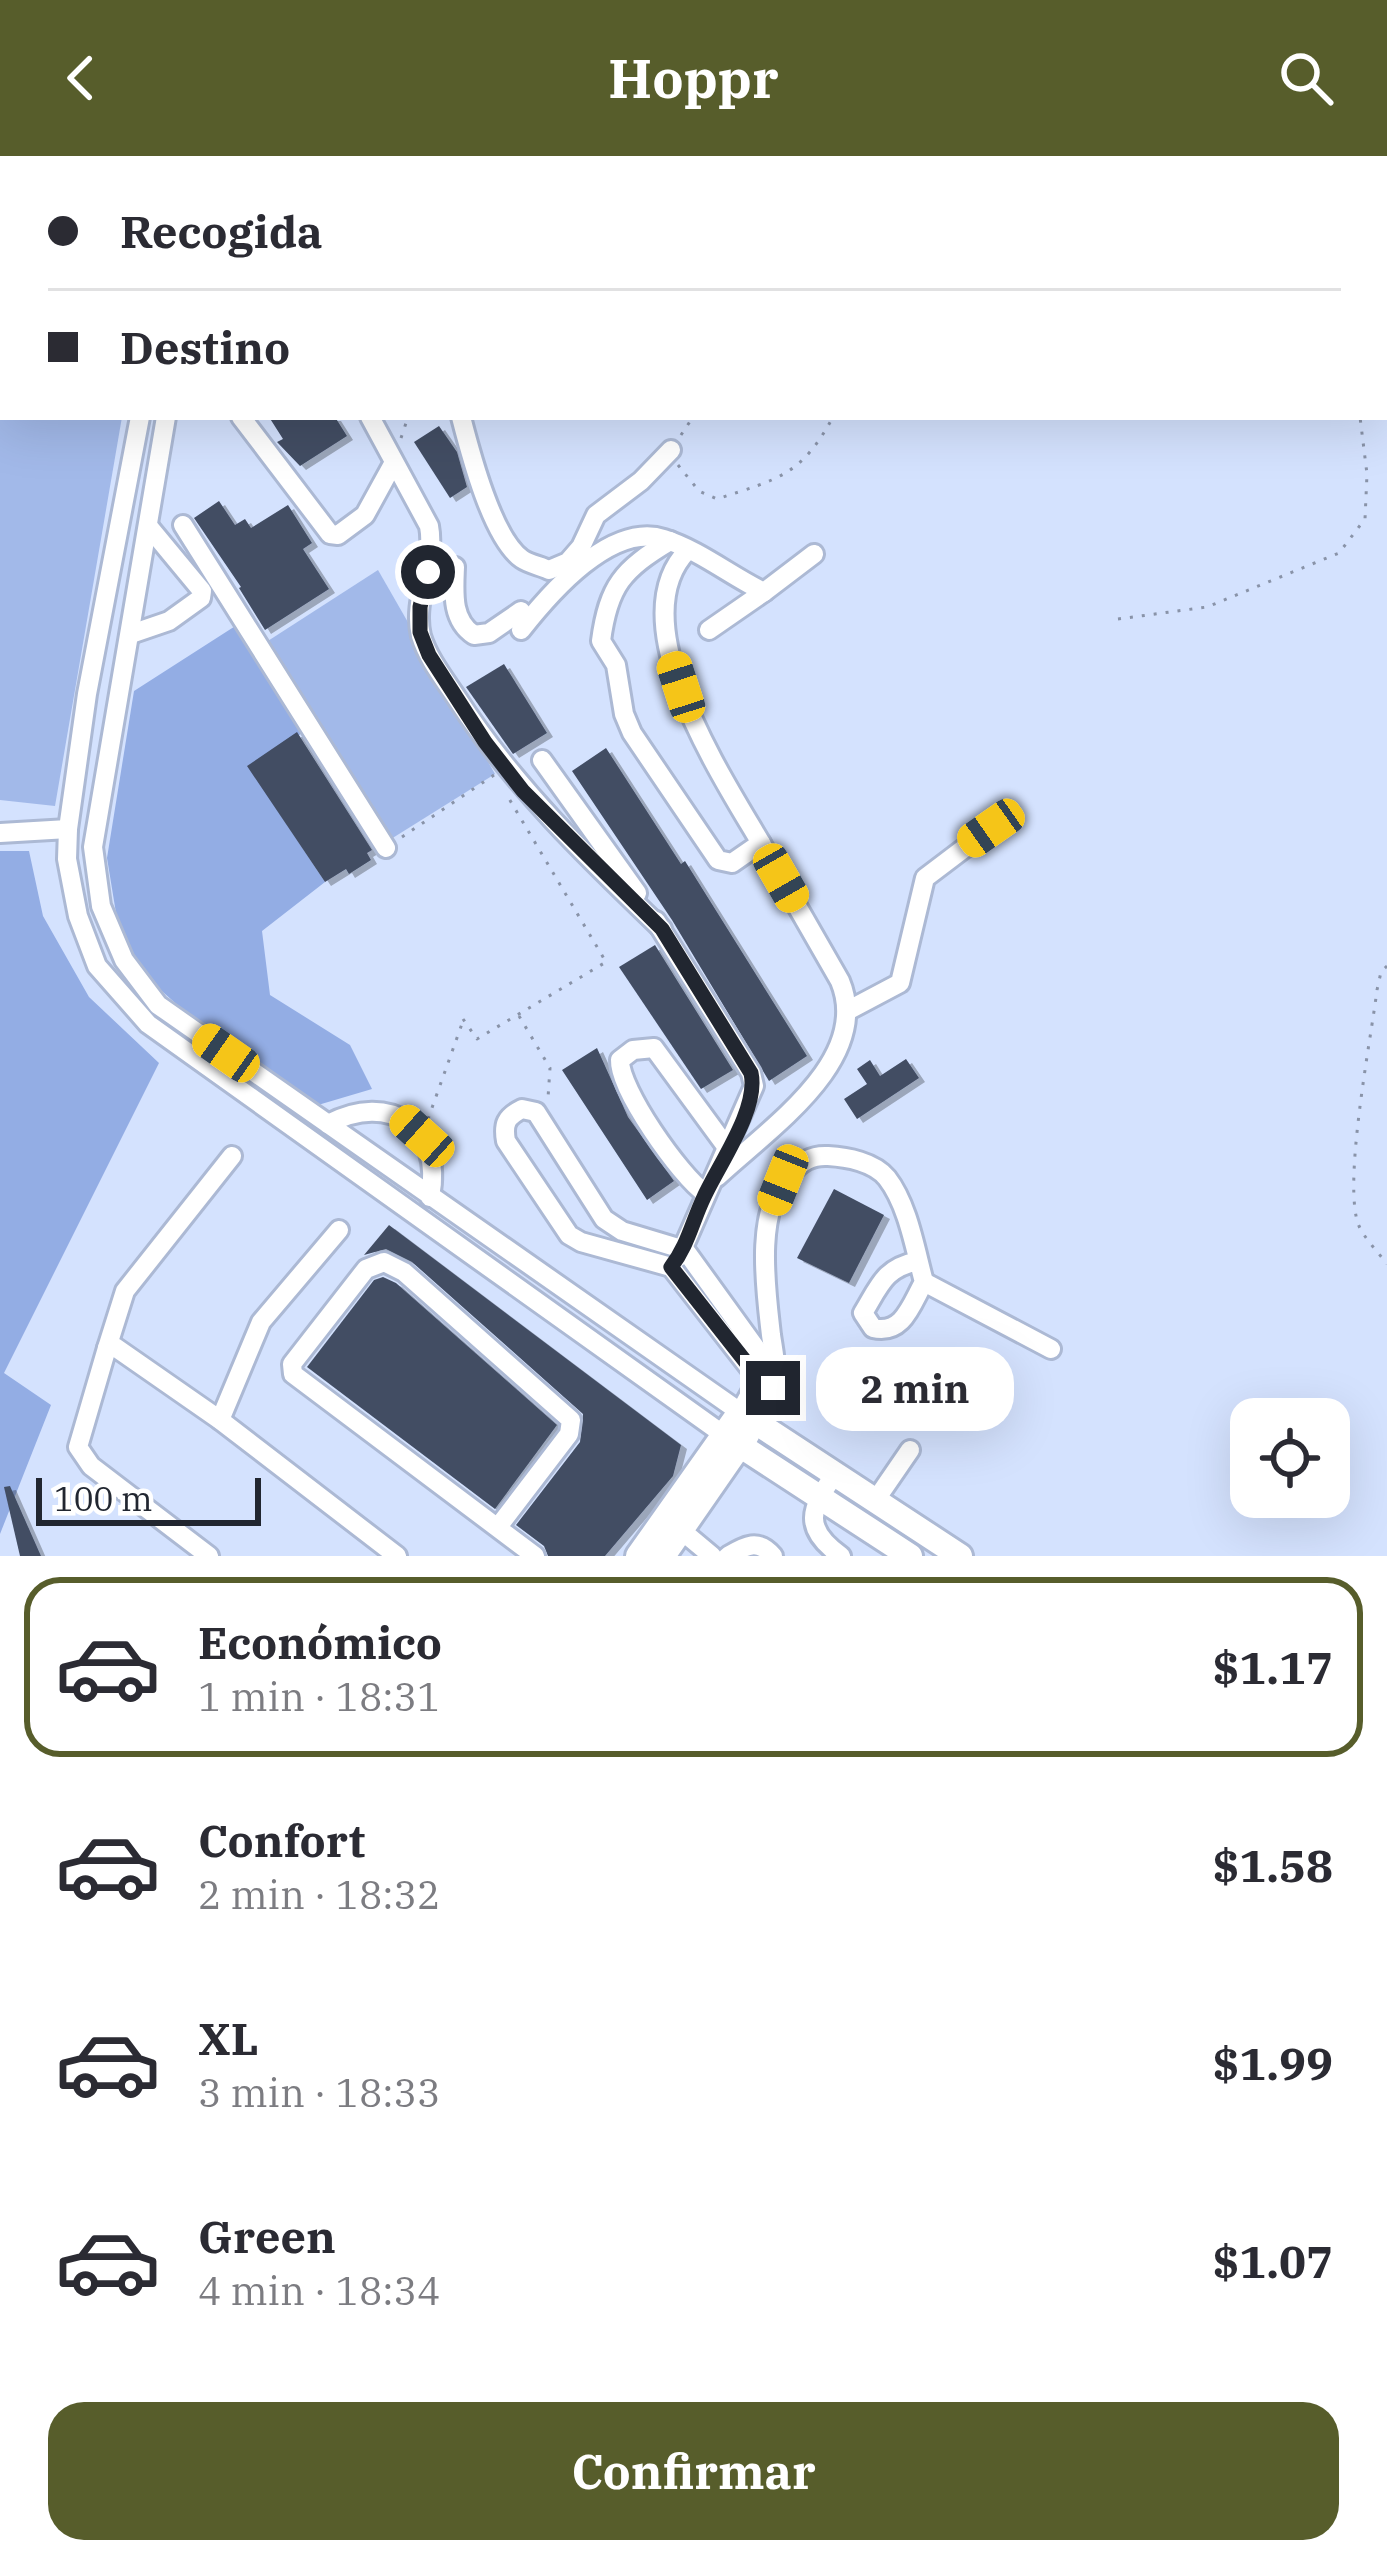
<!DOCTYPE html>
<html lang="es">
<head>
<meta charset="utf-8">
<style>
  :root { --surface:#fff; --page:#f2f2f3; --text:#2b2b33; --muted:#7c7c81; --line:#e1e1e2; --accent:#575d2b }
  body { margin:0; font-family:"IBM Plex Serif",serif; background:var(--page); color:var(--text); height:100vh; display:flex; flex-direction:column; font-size:45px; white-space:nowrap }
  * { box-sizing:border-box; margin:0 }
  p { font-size:39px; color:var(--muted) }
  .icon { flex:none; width:66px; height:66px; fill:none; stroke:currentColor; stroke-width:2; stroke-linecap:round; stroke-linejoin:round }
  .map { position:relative; height:1400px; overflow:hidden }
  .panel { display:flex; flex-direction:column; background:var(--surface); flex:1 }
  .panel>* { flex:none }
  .top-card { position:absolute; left:0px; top:0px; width:1389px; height:264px; box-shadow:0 12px 48px #0002; display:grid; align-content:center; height:264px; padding:0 48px; background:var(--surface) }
  .buttons { position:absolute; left:1230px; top:1242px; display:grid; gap:24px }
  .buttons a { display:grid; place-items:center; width:120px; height:120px; border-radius:24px; background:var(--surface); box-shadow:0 12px 48px #0002; font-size:60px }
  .scale { position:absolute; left:36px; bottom:30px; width:225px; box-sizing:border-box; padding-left:12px; border:6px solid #212630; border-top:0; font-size:33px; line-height:42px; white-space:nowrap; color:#212630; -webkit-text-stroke:9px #fff; paint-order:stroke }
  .end { position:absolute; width:54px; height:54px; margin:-27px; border:15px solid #212630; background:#fff; box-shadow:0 0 0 6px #fff }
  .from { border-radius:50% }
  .bubble { position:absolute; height:84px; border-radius:36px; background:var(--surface); box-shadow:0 12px 48px #0002; font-size:39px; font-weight:700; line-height:84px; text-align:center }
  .car { position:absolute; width:36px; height:72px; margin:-36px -18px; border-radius:15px; box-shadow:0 0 9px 3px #0007; background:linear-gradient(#f5c518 24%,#345 0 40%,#f5c518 0 76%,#345 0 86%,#f5c518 0) }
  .top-card b { display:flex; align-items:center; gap:42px; height:114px; font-size:45px }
  .top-card b+b { border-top:3px solid var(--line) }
  .top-card i { width:30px; height:30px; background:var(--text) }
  ul { padding:21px 0 0; list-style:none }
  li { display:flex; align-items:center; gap:36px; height:180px; margin:0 24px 18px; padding:0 24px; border:6px solid transparent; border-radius:36px }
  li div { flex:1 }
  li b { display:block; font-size:45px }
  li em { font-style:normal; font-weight:700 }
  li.current { border-color:var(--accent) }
  li>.icon { width:108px; height:108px; stroke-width:1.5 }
  .cta { display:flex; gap:24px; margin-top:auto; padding:24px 48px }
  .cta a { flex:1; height:138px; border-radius:36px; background:var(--accent); color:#fff; font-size:48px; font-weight:700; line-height:138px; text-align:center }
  header { display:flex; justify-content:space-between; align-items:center; height:156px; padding:0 48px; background:var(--accent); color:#fff; font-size:54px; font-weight:700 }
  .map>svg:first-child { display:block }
</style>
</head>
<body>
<header><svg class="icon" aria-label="back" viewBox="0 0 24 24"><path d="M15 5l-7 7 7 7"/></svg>Hoppr<svg class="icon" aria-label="search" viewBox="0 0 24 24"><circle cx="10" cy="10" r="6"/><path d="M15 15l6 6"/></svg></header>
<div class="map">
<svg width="1387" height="1400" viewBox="0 0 1387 1400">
  <defs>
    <filter id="shadow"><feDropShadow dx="6" dy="4" stdDeviation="0" flood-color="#0004"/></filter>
  </defs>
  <rect width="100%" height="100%" fill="#d4e2fe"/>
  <g fill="#a2b9e9">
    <polygon points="0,38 3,261 122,261 55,650 0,644"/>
    <polygon points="378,414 495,618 383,688 257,492"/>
  </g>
  <g fill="#93ade4">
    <polygon points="240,467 309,573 248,610 325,726 262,775 270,839 350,889 372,933 318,949 182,853 137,813 116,757 107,702 134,535"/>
    <polygon points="0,695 29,695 43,760 89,841 159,907 4,1217 51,1249 0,1378"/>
  </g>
  <g fill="#424d64" filter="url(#shadow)">
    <polygon points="269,261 335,261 347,280 300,310 277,286 283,283"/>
    <polygon points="439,270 457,296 467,331 450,342 414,286"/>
    <polygon points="219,345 235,369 245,363 251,372 288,349 312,387 303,393 329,433 265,474 239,432 241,431 194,362"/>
    <polygon points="504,508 547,577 513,598 466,531"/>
    <polygon points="297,576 372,694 367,697 371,704 349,718 346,713 325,726 247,610"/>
    <polygon points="606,592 681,708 685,705 807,900 769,925 672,764 572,615"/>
    <polygon points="655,789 733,914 701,933 619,811"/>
    <polygon points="597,892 628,961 674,1025 647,1044 562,914"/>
    <polygon points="906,903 919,922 857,963 844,943 867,928 857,913 870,904 880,920"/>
    <polygon points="834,1033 884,1059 849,1127 797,1102"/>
    <polygon points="389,1069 681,1289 673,1320 605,1400 548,1400 544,1390 516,1369 580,1286 583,1258 412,1106 386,1093 364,1099"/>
    <polygon points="383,1121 396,1127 557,1269 495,1353 307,1211 374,1124"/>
    <polygon points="10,1330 41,1400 20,1400 4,1331"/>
  </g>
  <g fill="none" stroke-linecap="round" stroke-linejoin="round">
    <g stroke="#acb9d4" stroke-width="24">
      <g id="minor">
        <polyline points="187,0 221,3"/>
        <polyline points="240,0 240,3"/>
        <polyline points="354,0 355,3"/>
        <polyline points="586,0 586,3"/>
        <polyline points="0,212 3,213"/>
        <polyline points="140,261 87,538 68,673 67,703 78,760 97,810 148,868 724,1279"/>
        <polyline points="166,261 93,691 101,750 124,804 158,849 740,1256 773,1196"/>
        <polyline points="241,261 330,378 338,379 365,359 393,308"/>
        <path d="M370,261l59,109c7,37 -17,73 -8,110 7,23 24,44 37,64 57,88 129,157 204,229"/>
        <path d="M461,261c9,35 31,121 61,142 7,5 19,7 27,11l19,-8 13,-15 15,-32 45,-34 30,-31"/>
        <polyline points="183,369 386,692"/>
        <path d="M670,385c-47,28 -62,45 -69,100l15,24 8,49 8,19 86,127 14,3 29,-20"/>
        <path d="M688,394c-70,71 35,228 74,295 26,45 52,91 78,136 33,79 -72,148 -123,196"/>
        <path d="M455,411c-1,25 -4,53 19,68l15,-2 32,-22"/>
        <path d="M521,474c29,-37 90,-108 143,-91 35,11 67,37 100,53l50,-38"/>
        <polyline points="709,474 764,436"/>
        <polyline points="131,478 169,465 201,442 202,435 149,371"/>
        <polyline points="542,604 637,737"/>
        <polyline points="0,677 68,673"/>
        <polyline points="656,765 751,917 754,930 679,1101"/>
        <polyline points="849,854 900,827 925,722 991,672"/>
        <path d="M328,968c61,-33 116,3 102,73"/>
        <path d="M705,1037c-25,-17 -86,-104 -85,-133l13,-10 21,-2 74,101"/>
        <polyline points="924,1126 1051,1193"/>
        <polyline points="107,1192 125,1135 232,1000"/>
        <path d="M773,1232l-14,-8 -88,-113 -90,-25 -12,-7 -63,-94c-3,-17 0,-24 16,-32l14,3 68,107 18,12 63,19 91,126"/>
        <polyline points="220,1264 261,1166 339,1074"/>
        <path d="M755,1266c8,-13 18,-26 20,-41 2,-15 -2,-32 -4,-46 -5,-45 -17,-125 18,-160 12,-13 22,-20 39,-19 19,1 46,6 59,22 21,27 28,71 37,104 -13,23 -21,53 -51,46l-10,-15c17,-28 21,-45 55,-52"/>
        <path d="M835,1318c-25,35 -33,54 6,82"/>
        <polyline points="875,1345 910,1294"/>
        <polyline points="498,1371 569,1278 571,1264 404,1116 384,1106 366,1113 292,1208 293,1218 535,1400"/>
        <polyline points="681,1374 712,1400"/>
        <polyline points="209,1400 91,1310 78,1291 107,1192 115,1191 220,1264 397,1400"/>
        <path d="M728,1400c17,-10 30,-18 45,0"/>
      </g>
    </g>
    <g stroke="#acb9d4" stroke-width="30">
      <g id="major">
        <polyline points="724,1279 910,1400"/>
        <polyline points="638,1400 740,1256 960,1400"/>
        <polyline points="663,1400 747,1279"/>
      </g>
    </g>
    <g stroke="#8993a8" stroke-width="3" stroke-dasharray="3 9" stroke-linecap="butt">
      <polyline points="1283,0 1286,3"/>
      <polyline points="919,3 921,3"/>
      <polyline points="1386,141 1387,143"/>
      <polyline points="1386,193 1387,193"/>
      <polyline points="681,279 693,261"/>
      <polyline points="401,282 408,261"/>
      <path d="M678,309l21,26 18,8c61,-20 84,-23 116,-82"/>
      <polyline points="1118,463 1207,451 1339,397 1365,363 1367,318 1360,261"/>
      <polyline points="402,681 494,619"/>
      <path d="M1387,810l-6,6 -4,18c-6,49 -35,196 -18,236 6,13 19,26 28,38"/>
      <polyline points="519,860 550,912 548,942"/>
      <polyline points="463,863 477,883 606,806 508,641"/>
      <polyline points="428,963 463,865"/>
    </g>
    <use href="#minor" stroke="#fff" stroke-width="18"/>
    <use href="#major" stroke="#fff" stroke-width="24"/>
  </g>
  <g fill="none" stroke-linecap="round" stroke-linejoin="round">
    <path stroke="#212630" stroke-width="15" d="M428,416l-8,35v25l9,23 56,87 38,49 139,138 89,144c8,36 -32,91 -47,124 -12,25 -16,48 -33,70l89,113 13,8"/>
  </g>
</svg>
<div class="buttons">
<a><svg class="icon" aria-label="locate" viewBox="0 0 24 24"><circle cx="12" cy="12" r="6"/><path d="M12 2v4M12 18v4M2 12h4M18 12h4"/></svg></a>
</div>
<div class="scale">100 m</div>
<i class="end from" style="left:428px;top:416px"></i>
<i class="end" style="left:773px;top:1232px"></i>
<div class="bubble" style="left:816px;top:1191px;width:198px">2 min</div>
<i class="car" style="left:681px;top:531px;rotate:342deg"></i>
<i class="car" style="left:991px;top:672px;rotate:235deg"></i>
<i class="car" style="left:781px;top:722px;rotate:150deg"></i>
<i class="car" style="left:226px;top:897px;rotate:305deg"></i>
<i class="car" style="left:422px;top:980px;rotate:312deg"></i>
<i class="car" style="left:783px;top:1024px;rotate:202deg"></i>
<div class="top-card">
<b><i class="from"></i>Recogida</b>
<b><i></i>Destino</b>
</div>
</div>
<section class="panel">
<ul>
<li class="current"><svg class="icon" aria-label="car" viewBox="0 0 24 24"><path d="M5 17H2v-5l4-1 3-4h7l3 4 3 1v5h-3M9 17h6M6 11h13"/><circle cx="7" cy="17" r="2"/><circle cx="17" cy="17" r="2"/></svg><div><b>Económico</b><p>1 min · 18:31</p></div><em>$1.17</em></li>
<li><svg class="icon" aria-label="car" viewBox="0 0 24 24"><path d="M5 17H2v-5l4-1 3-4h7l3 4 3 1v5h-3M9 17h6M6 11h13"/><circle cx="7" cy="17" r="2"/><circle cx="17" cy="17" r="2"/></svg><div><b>Confort</b><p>2 min · 18:32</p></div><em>$1.58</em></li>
<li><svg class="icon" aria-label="car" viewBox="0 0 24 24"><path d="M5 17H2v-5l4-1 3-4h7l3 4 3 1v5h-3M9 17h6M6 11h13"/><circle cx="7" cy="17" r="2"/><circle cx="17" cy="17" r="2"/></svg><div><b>XL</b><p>3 min · 18:33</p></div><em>$1.99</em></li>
<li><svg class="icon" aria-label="car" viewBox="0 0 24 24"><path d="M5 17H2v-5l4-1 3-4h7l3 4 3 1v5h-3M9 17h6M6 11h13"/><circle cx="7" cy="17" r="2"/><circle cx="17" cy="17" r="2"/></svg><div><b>Green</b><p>4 min · 18:34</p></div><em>$1.07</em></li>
</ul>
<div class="cta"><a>Confirmar</a></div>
</section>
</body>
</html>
